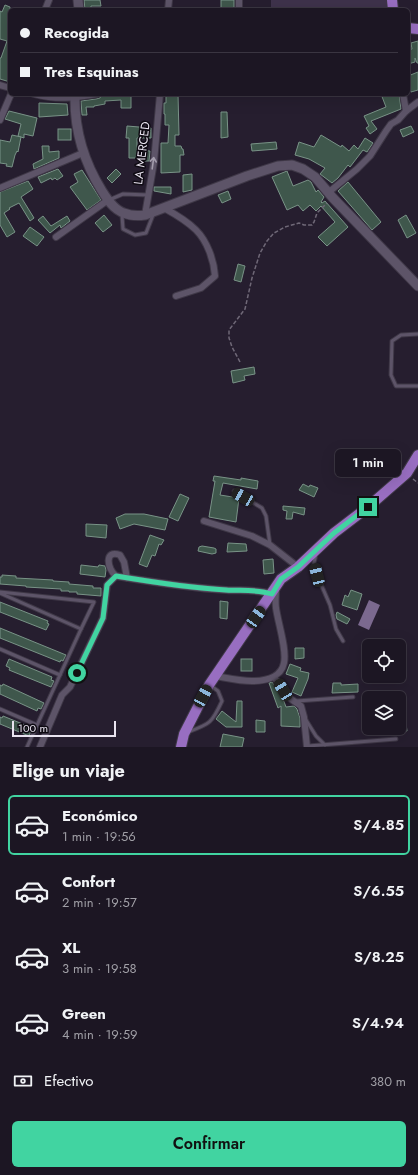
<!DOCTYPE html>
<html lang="es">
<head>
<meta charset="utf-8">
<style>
  :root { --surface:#1c1623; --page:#251f2b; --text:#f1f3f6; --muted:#a09fa6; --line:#3a3541; --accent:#41d4a1 }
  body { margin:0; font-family:Jost,sans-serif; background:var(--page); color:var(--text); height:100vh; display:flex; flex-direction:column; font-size:15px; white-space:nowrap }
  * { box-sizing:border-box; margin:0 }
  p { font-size:13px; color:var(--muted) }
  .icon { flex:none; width:22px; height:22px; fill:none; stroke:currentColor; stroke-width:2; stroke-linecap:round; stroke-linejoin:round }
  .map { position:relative; height:747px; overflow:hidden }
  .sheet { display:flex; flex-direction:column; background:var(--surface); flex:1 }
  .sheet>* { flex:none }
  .top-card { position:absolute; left:8px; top:8px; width:402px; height:88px; border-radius:6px; box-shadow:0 4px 16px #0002,0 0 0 1px var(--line); display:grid; align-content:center; height:88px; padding:0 12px; background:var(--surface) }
  .buttons { position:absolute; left:362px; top:639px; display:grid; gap:8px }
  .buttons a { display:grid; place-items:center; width:44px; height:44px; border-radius:6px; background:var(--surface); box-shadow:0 4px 16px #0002,0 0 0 1px var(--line); font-size:20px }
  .scale { position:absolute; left:12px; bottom:10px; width:104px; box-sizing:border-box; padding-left:4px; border:2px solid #e9e4f0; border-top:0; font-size:11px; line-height:14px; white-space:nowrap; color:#e9e4f0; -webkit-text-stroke:3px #0e0a12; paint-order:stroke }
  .end { position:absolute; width:18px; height:18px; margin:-9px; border:5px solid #41d4a1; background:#111; box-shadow:0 0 0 2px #111 }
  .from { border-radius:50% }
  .bubble { position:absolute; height:28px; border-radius:6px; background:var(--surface); box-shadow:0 4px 16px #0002,0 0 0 1px var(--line); font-size:13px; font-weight:600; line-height:28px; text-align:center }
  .car { position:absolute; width:12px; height:24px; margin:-12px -6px; border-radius:5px; box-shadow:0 0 3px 1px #0007; background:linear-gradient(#222 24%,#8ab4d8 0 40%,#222 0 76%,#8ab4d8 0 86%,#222 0) }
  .top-card b { display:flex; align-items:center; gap:14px; height:38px; font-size:15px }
  .top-card b+b { border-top:1px solid var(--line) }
  .top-card i { width:10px; height:10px; background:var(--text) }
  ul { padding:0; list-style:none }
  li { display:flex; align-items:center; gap:12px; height:60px; margin:0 8px 6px; padding:0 4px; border:2px solid transparent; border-radius:6px }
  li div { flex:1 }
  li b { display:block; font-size:15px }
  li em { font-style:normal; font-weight:600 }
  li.on { border-color:var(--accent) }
  li>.icon { width:36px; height:36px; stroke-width:1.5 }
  h2 { padding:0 12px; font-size:18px; line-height:48px }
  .pay { display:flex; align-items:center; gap:10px; height:44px; padding:0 12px; font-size:15px }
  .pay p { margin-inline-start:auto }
  .button { display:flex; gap:8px; margin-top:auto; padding:8px 12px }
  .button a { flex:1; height:46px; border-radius:6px; background:var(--accent); color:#111; font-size:16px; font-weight:600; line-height:46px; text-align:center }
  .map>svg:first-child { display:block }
</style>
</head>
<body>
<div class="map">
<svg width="418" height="747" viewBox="0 0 418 747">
  <rect width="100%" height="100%" fill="#261e2f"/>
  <polygon fill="#3e324b" points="271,0 388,0 389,10 271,10"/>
  <polygon fill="#7b698f" points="369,600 380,605 369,630 358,625"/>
  <g fill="#3f574c" stroke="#799387">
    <polygon points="84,0 100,0 101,6 91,6 91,10 85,10"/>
    <polygon points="221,0 234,0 234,8 229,8 229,10 221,10"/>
    <polygon points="5,5 10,7 10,82 0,79 0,58 1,58 7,41 0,39 0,11 2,12"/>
    <polygon points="418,41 418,63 417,63 415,58 415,62 408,64 408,50 412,49 411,43"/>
    <polygon points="418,72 418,90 411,92 408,83 408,76"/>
    <polygon points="108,94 131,94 131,108 121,108 121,100 105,101 105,104 94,106 94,107 86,107 87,115 82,115 81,101 96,99 100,98 101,95"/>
    <polygon points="166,94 178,94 179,135 175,135 175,146 181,146 182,149 183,149 184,155 180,155 180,172 161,173 161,143 168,143 169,125 165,125 165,114 164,114 164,103 166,103"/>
    <polygon points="381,94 399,94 401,109 371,121 377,129 370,134 366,128 369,126 364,116 386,107"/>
    <polygon points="39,103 67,104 68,115 39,117"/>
    <polygon points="9,111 37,118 33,136 24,134 24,138 18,136 21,124 5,119"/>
    <polygon points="221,112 227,112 228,137 221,138"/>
    <polygon points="127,126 151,128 151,138 137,138 137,150 150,151 149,161 138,161 138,158 129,158 129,138 126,138"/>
    <polygon points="411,126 414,132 403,137 400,130"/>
    <rect x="58" y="129" width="13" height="11"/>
    <polygon points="12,135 21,137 18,152 17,151 15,155 12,167 6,166 7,164 0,163 0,140 10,142"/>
    <polygon points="321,135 341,147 342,145 349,151 354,145 358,149 365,138 373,143 367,152 363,150 350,167 348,165 338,178 332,183 320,174 325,168 309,159 295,155 299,142 314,147"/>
    <polygon points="276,142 277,149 252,151 251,144"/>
    <polygon points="42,146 49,146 49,152 59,151 59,158 34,169 33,164 43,159"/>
    <polygon points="58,169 63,176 57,180 55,178 52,180 51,178 41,183 38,177"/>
    <polygon points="116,169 121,174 112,183 107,178"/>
    <polygon points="82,170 101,200 87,210 70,187 78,182 74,174"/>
    <polygon points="287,171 293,186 308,180 311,182 316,192 318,190 324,197 321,202 322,203 325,201 348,227 327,246 318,237 335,222 321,206 316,211 310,205 303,211 298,205 287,210 272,177"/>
    <polygon points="192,174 192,190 183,192 183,175"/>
    <polygon points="28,181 33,189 21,197 34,218 30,221 19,203 9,208 10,209 4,213 15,232 7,237 0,225 0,192"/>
    <polygon points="348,182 381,222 372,230 338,191"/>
    <polygon points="154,187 171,187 171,194 154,191"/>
    <polygon points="228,191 231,199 222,203 218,195"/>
    <polygon points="104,215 112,225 103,232 95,223"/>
    <polygon points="406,215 416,233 407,238 398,220"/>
    <polygon points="43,216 51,226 67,216 70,221 61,228 60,225 50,233 38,220"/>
    <polygon points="30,227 44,237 37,246 23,236"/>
    <polygon points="238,264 245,266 241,282 234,280"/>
    <polygon points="254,367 255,374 244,376 245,380 233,383 231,371"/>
    <polygon points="214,476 241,480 241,478 258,481 257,489 223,483 220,495 239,498 236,522 209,517 215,481 213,481"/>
    <polygon points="303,484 309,487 310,485 318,488 314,497 299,490"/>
    <polygon points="180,494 189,498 178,521 169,517"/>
    <polygon points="283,506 305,508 304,515 293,512 292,519 286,519 287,511 283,510"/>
    <polygon points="125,514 144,514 168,519 165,530 134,524 120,529 116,518"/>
    <polygon points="86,524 107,525 106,538 86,536"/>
    <polygon points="150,535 164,540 161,545 159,544 155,556 152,555 147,567 139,564"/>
    <polygon points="228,543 246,544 247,551 227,552"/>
    <polygon points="202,546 214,548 216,549 216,553 212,554 198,551 199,547"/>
    <polygon points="273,559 274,573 264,574 263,560"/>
    <polygon points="81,565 98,567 99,565 105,566 106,570 105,577 80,574"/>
    <polygon points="2,575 16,576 16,578 53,580 53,581 69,582 69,584 93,586 93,588 101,588 101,596 77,594 77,592 69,592 69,591 61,591 61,589 26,587 26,586 0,584 0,577 2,577"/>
    <polygon points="351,590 362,594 357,610 342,605 345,595 348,597"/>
    <polygon points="220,601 228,602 227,619 220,618"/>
    <polygon points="0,602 48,621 47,623 49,624 46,630 0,612"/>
    <polygon points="337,612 350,619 347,624 337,619 336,615"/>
    <polygon points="0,628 66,655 63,661 61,660 60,662 0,638"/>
    <polygon points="295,648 304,648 304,658 295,659"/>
    <polygon points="9,659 52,677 51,680 54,681 51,687 9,670 10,668 6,666"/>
    <rect x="241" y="659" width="11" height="12"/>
    <polygon points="290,664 301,668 300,671 309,673 308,679 301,696 292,692 298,678 286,674"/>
    <polygon points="272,682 282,696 286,707 294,706 297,709 300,718 300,727 281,726 281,706 278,708 269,683"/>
    <polygon points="333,683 341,683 341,685 358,684 358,692 332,693"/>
    <polygon points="3,684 44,703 41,709 38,708 37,711 0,694 0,685 2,686"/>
    <polygon points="237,701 242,701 242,727 226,727 216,719 222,711 236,722"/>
    <polygon points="3,716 30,727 28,729 31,731 29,736 0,724 0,717 2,718"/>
    <polygon points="399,716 405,716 407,731 399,732"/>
    <polygon points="256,720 265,721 265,732 256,732"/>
    <polygon points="223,734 244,738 242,747 220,747"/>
  </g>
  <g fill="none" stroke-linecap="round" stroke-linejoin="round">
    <g stroke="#3f3847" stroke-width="5">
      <g id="service">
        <polyline points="109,200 123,194 148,195"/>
        <polyline points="122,215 123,229 135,235 146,233 153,215"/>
        <polyline points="418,334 401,335 392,341 391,375 396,386 418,386"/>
        <polyline points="234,491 262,508 266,516 270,545"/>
        <polyline points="316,554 314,563 317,575 330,605 336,629 343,641"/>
        <polyline points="0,592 94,602 81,629"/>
        <polyline points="0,593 81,629 27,747"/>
        <polyline points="0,649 60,675"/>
        <polyline points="297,701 353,697"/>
        <polyline points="0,709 37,725"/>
        <polyline points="306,720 316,736 325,745"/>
        <path d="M188,732c22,-8 24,-9 34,-31l-4,-10 -7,-5"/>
        <polyline points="308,746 396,739"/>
      </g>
    </g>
    <g stroke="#3f3847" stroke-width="8">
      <g id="minor">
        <polyline points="45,10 49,0"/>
        <polyline points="168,10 169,0"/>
        <polyline points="239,10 239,0"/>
        <polyline points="0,85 10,88"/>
        <path d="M34,94c23,6 40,4 63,0"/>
        <polyline points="403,94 406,111"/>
        <polyline points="0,120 11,94"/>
        <polyline points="0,188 83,153"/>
        <polyline points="329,192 357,169 370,156 386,131 391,124 398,120 406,111 418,102"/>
        <path d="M164,208c11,6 23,13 32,22 11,11 18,30 19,46l-14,12 -25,8"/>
        <polyline points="145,215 154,162 160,94"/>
        <polyline points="56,237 108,200"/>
        <polyline points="204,521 252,536 270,545 298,567"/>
        <path d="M127,578l-3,-16 -4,-7c-16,-6 -13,14 -4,21 36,6 73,12 110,14 15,1 31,-1 46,4"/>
        <path d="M215,676c12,2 24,5 37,5 12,0 29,-3 32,-18 3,-14 -6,-40 -8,-55 -1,-6 0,-13 0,-19"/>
        <polyline points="274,677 288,697 301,706 304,717 307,747"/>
        <polyline points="40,747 62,695 70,687 103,618 107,585 116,576"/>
      </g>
    </g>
    <g stroke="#3f3847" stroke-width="11">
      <g id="secondary">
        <polyline points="78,0 79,10"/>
        <path d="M75,94c-1,35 9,68 27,97 5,8 12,19 22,22 7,3 14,3 21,2l102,-39 31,-10 14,-1 11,4 12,8 18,21 85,88"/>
      </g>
    </g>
    <g stroke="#3f3847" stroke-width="12">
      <g id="trunk">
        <polyline points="392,0 393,10"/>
        <polyline points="408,28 418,29"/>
        <polyline points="181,747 184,734 209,685 281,579 298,567 334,533 368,507 407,473 418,455"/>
      </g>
    </g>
    <g stroke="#6f6877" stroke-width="1.5" stroke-dasharray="4 2" stroke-linecap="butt">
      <polyline points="240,362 232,347 229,338 229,330 245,309 252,278 260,253 267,241 274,233 285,227 299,223 304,225 312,225 314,222 317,213 327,203"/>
      <polyline points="413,479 418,483"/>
    </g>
    <use href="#service" stroke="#5d5468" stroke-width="3"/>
    <use href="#minor" stroke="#5d5468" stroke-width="6"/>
    <use href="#secondary" stroke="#5d5468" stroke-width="9"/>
    <use href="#trunk" stroke="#986ec1" stroke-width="10"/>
  </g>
  <defs><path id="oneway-shaft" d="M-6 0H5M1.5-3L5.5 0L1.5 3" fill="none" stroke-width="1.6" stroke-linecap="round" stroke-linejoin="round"/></defs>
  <use stroke="#a39cac" href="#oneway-shaft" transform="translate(153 163) rotate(-82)"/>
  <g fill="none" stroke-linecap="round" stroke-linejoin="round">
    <path stroke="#41d4a1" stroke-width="5" d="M77,673l26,-55 4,-33 9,-9c36,6 73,12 110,14 15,1 31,-1 46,4l9,-15 17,-12 36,-34 34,-26"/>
  </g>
  <g text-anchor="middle" stroke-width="3" stroke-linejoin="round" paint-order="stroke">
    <g font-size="12" fill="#e9e4f0" stroke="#0e0a12">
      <text transform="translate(142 153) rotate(-83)" y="4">LA MERCED</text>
    </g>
  </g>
</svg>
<div class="buttons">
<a><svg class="icon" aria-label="locate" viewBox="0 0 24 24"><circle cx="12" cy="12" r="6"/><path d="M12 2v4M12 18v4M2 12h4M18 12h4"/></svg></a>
<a><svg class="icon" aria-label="layers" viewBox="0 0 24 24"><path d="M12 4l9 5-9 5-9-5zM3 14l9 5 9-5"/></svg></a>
</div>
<div class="scale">100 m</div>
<i class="end from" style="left:77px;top:673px"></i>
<i class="end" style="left:368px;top:507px"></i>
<div class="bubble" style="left:335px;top:449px;width:66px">1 min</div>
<i class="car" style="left:243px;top:497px;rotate:300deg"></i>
<i class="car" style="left:317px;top:575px;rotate:346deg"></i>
<i class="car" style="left:256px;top:617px;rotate:35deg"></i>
<i class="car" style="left:283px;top:690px;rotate:329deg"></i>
<i class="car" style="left:203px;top:696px;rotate:28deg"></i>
<div class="top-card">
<b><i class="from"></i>Recogida</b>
<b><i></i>Tres Esquinas</b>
</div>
</div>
<section class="sheet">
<h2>Elige un viaje</h2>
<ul>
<li class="on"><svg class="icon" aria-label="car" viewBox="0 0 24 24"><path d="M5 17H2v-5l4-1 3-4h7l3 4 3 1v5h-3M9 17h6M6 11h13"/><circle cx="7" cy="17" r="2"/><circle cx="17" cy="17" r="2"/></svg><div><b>Económico</b><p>1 min · 19:56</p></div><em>S/4.85</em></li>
<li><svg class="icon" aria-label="car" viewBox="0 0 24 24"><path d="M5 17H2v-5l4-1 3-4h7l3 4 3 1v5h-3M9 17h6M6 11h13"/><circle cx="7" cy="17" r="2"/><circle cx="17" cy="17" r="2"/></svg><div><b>Confort</b><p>2 min · 19:57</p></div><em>S/6.55</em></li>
<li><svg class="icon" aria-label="car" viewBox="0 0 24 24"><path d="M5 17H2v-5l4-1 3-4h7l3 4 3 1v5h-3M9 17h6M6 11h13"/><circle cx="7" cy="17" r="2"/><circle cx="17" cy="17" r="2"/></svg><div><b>XL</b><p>3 min · 19:58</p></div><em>S/8.25</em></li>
<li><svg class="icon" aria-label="car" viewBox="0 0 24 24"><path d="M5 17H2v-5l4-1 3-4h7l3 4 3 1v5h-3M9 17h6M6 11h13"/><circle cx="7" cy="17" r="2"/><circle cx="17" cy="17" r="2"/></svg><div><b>Green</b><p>4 min · 19:59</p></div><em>S/4.94</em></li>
</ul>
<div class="pay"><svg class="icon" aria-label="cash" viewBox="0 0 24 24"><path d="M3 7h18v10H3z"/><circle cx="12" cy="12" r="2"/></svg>Efectivo<p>380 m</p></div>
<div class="button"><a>Confirmar</a></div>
</section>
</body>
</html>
